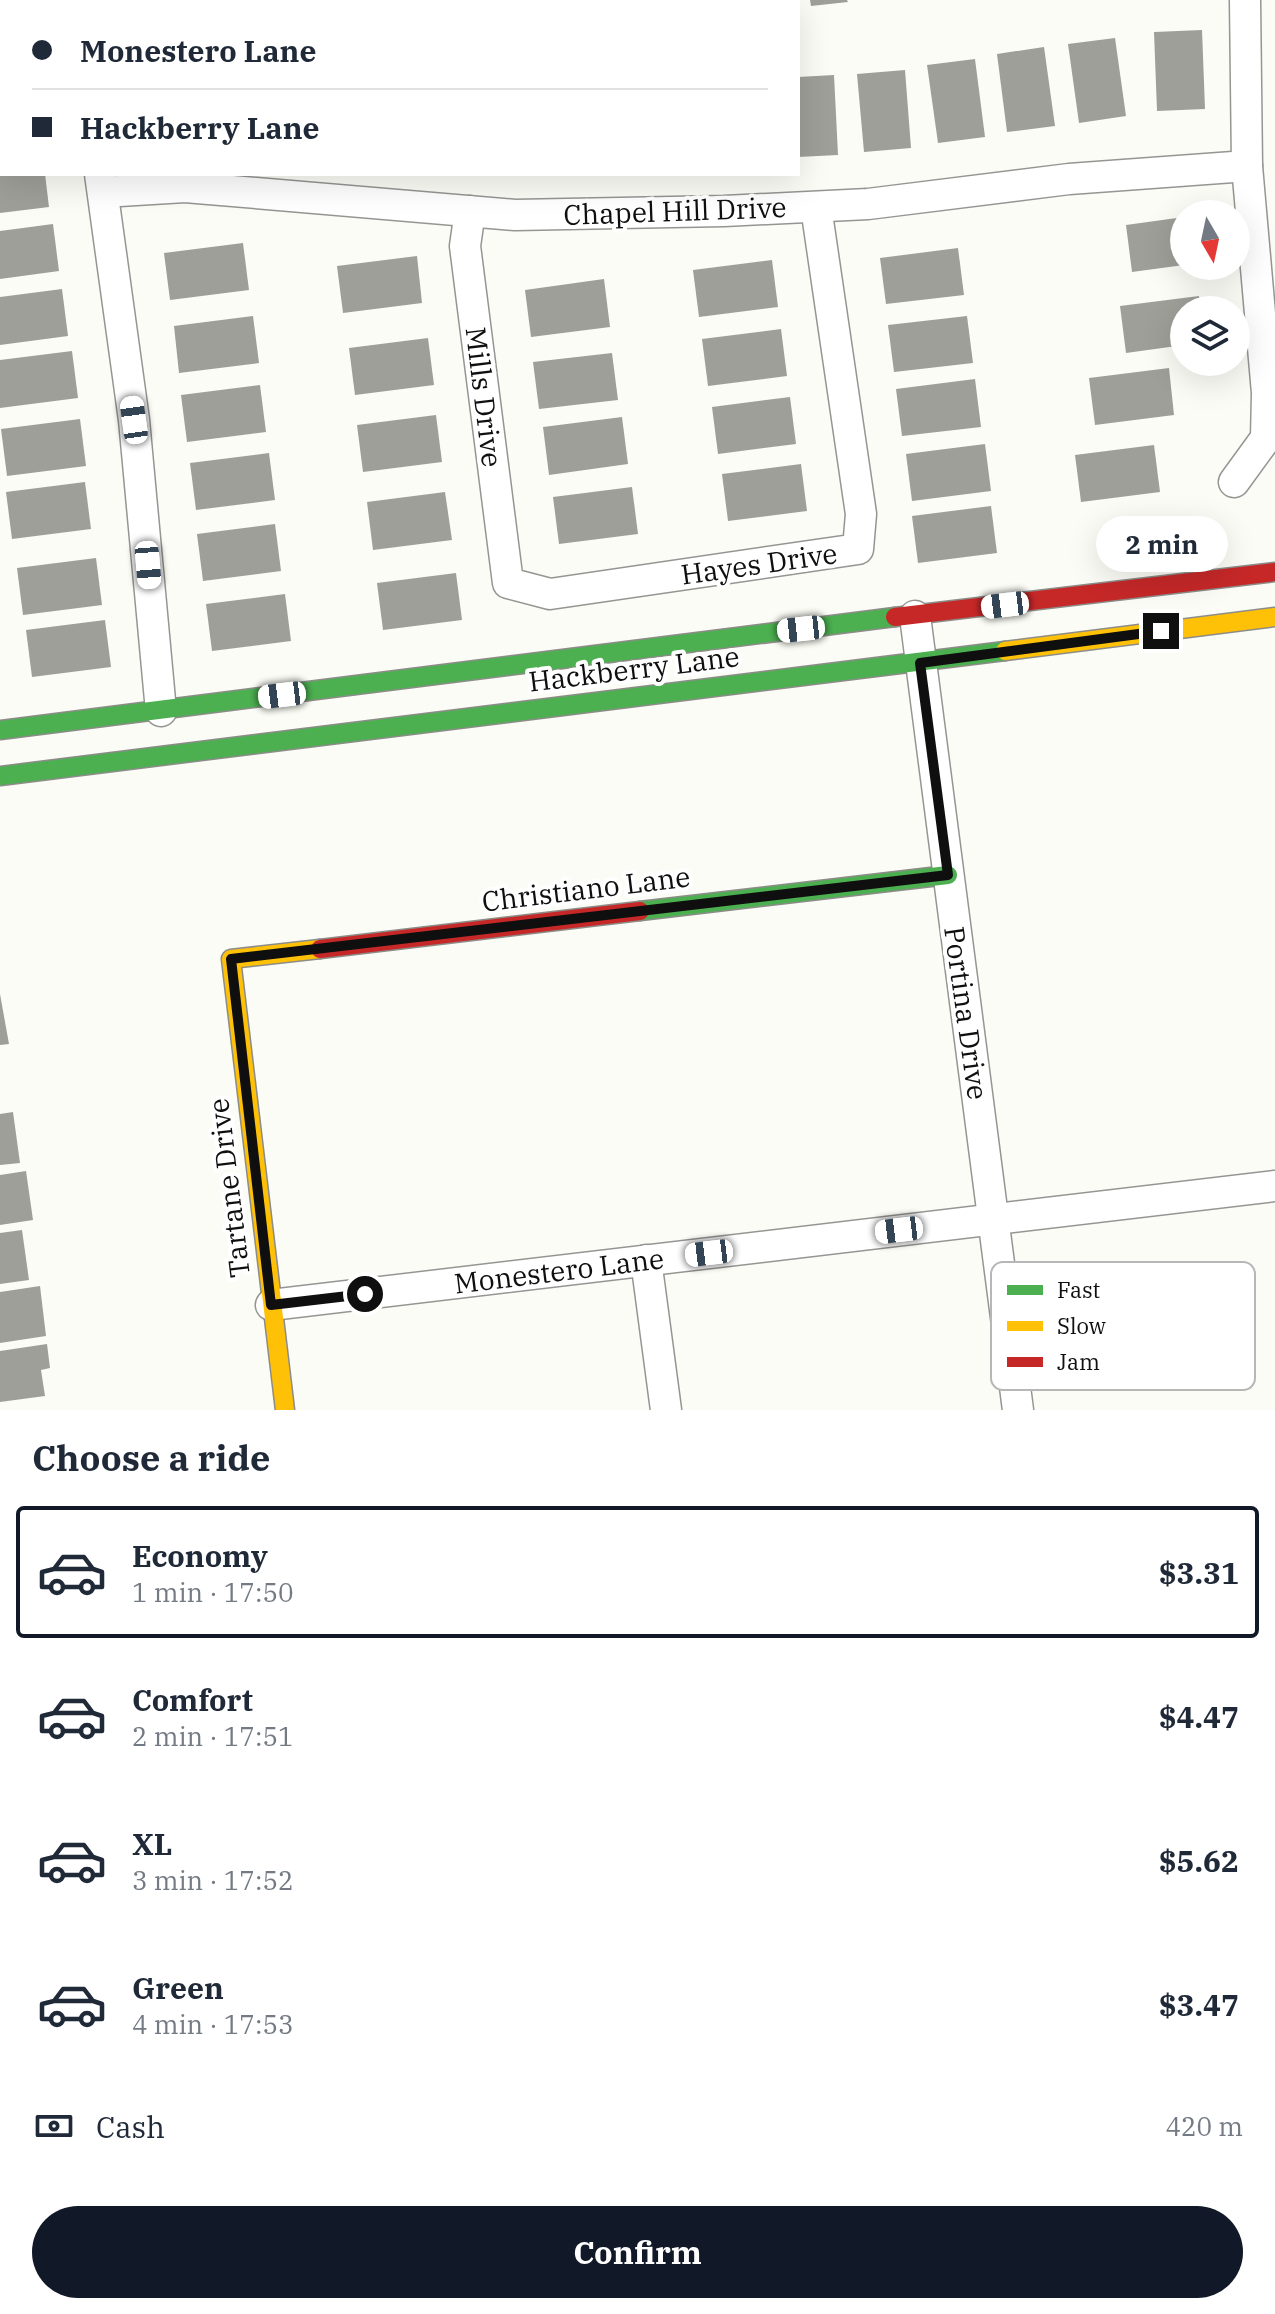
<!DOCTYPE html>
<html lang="en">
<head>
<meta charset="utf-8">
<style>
  :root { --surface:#fff; --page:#f6f6f7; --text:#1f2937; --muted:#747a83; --line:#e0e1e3; --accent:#111827 }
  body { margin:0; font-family:"IBM Plex Serif",serif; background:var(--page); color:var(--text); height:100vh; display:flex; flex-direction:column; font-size:30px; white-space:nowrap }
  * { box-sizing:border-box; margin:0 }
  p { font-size:26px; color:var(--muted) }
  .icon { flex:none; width:44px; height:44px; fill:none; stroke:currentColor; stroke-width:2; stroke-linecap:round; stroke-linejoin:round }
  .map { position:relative; height:1410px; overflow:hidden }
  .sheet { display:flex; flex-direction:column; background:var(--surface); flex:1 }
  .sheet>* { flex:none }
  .top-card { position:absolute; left:0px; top:0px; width:800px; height:176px; box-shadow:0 8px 32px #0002; display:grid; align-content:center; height:176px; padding:0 32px; background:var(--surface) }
  .needle { width:52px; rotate:171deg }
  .buttons { position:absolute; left:1170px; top:200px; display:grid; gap:16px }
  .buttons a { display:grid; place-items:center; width:80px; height:80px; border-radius:50%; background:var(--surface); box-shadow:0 8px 32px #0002; font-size:40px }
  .end { position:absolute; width:36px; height:36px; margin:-18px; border:10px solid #0f0f0f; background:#fff; box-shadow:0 0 0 4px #fff }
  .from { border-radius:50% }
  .bubble { position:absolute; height:56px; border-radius:28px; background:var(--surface); box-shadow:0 8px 32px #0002; font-size:26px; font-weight:700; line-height:56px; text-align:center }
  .car { position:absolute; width:24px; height:48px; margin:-24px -12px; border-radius:10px; box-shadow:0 0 6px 2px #0007; background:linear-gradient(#fff 24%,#345 0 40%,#fff 0 76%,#345 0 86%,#fff 0) }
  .top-card b { display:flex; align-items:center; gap:28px; height:76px; font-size:30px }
  .top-card b+b { border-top:2px solid var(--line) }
  .top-card i { width:20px; height:20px; background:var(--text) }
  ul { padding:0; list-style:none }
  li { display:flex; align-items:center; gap:24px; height:132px; margin:0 16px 12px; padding:0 16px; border:4px solid transparent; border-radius:8px }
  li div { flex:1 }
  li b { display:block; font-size:30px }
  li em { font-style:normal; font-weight:700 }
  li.on { border-color:var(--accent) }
  li>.icon { width:72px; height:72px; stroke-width:1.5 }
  h2 { padding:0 32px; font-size:36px; line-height:96px }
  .pay { display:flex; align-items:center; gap:20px; height:88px; padding:0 32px; font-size:30px }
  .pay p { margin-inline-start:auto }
  .cta { display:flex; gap:16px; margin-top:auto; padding:16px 32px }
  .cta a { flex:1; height:92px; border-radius:48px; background:var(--accent); color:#fff; font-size:32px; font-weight:700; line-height:92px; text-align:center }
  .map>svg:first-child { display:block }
</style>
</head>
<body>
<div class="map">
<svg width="1275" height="1410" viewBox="0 0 1275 1410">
  <rect width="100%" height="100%" fill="#fbfcf5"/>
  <g fill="#9f9f9a">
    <polygon points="810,0 847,0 848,2 811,6"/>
    <polygon points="1202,30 1205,109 1157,111 1154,32"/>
    <polygon points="1115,38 1126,116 1079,123 1068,44"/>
    <polygon points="1044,47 1055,126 1007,132 997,54"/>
    <polygon points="975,59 985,137 938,143 927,65"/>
    <polygon points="905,70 911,148 864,152 857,74"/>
    <polygon points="834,75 838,155 798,157 798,77"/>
    <polygon points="0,174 45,174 49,207 0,213"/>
    <polygon points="1184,217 1184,265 1132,272 1126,225"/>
    <polygon points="53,224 59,271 0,279 0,231"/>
    <polygon points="243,243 249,290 170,300 164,253"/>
    <polygon points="958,248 964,295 886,304 880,258"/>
    <polygon points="417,256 422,303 343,313 337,266"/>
    <polygon points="772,260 778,307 699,317 693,270"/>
    <polygon points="604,279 610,327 531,337 525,290"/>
    <polygon points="62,289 68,336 0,345 0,297"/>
    <polygon points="1199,296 1201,310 1184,310 1184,345 1126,353 1120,306"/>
    <polygon points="253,316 259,363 179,373 174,326"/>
    <polygon points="967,316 973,363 894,372 888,325"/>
    <polygon points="781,329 787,376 708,386 702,339"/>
    <polygon points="428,338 434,385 355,395 349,348"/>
    <polygon points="72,351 78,398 0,408 0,360"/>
    <polygon points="612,353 618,400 539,409 533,362"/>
    <polygon points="1169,368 1174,415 1095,425 1089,378"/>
    <polygon points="975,379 981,427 902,436 896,389"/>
    <polygon points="260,385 266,432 187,442 181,395"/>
    <polygon points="790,397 796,444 718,454 712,407"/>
    <polygon points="436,415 442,462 363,472 357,425"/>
    <polygon points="622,417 628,464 549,475 543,427"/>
    <polygon points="80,419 86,466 7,476 1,429"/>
    <polygon points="985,444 991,491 912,501 906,454"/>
    <polygon points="1154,445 1160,492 1081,502 1075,455"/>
    <polygon points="269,453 275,500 196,510 190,463"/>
    <polygon points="801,464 807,511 728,521 722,474"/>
    <polygon points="85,482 91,529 12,539 6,492"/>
    <polygon points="632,487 638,534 559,544 553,497"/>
    <polygon points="445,492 452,540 373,550 367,502"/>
    <polygon points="991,506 997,553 918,563 912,516"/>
    <polygon points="275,524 281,571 203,581 197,534"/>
    <polygon points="96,558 102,605 23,615 17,568"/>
    <polygon points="456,573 462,620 383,630 377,583"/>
    <polygon points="285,594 291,641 212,651 206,604"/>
    <polygon points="105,620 111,667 32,677 26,630"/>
    <polygon points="0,994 9,1044 0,1045"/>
    <polygon points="13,1112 20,1163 0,1165 0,1114"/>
    <polygon points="26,1171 33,1220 0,1225 0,1175"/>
    <polygon points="22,1230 29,1280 0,1284 0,1233"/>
    <polygon points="40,1286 46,1336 0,1343 0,1292"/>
    <polygon points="47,1344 50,1368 41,1370 45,1396 0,1402 0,1351"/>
  </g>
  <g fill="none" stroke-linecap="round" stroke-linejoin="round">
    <g stroke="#959693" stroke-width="33">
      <g id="street">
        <polyline points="77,0 77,2"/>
        <polyline points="100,174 134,420 161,711"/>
        <polyline points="103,192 185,187 515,215 724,211 868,204 1069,179 1247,166"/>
        <polyline points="470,211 465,246 508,583 550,594 858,549 861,514 816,207"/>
        <polyline points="1234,482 1266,438 1267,393 1247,166 1245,0"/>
        <polyline points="915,616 1018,1410"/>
        <polyline points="646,1260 666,1410"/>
        <polyline points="271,1305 1275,1186"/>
      </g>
    </g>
    <g stroke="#8c8c89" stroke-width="21">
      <g id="fast">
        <polyline points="0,730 895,617"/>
        <polyline points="0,776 1005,651"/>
        <polyline points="640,911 948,875"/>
      </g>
    </g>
    <g stroke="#8c8c89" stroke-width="21">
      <g id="slow">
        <polyline points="1005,651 1275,617"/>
        <polyline points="285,1410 231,959 320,949"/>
      </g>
    </g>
    <g stroke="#8c8c89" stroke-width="21">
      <g id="jam">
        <polyline points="895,617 1275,572"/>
        <polyline points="320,949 640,911"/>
      </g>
    </g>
    <use href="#street" stroke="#fefffe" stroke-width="30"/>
    <use href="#fast" stroke="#4caf50" stroke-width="18"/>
    <use href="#slow" stroke="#ffc107" stroke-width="18"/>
    <use href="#jam" stroke="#c62828" stroke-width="18"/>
  </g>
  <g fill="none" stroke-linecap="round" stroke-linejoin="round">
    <polyline stroke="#0f0f0f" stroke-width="10" points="365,1294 271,1305 231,959 948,875 920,663 1161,631"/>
  </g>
  <g text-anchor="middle" stroke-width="8" stroke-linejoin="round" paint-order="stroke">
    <g font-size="28" fill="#0f0f0f" stroke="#fff">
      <text transform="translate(675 211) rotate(-2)" y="10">Chapel Hill Drive</text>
      <text transform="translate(484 397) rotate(83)" y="10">Mills Drive</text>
      <text transform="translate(759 564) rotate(-8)" y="10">Hayes Drive</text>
      <text transform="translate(634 669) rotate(-7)" y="10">Hackberry Lane</text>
      <text transform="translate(586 889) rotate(-7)" y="10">Christiano Lane</text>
      <text transform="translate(966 1013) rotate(82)" y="10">Portina Drive</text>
      <text transform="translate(229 1188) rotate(-97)" y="10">Tartane Drive</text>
      <text transform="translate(559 1271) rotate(-7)" y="10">Monestero Lane</text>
    </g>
  </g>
  <rect x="991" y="1262" width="264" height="128" rx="12" fill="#fff" stroke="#b7b7b7" stroke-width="2"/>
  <rect x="1007" y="1285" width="36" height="10" fill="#4caf50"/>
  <rect x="1007" y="1321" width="36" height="10" fill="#ffc107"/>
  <rect x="1007" y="1357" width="36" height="10" fill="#c62828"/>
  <g font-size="22" fill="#0f0f0f">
    <text x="1057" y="1298">Fast</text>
    <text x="1057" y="1334">Slow</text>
    <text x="1057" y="1370">Jam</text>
  </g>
</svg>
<div class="buttons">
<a><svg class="needle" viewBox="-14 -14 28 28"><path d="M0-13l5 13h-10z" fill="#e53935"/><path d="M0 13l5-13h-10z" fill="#747a83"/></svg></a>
<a><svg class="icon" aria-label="layers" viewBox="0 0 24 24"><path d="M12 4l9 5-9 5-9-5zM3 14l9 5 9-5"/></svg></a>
</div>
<i class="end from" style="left:365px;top:1294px"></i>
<i class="end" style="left:1161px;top:631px"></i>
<div class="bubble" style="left:1096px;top:516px;width:132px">2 min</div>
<i class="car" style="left:134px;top:420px;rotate:352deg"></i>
<i class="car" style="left:148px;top:565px;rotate:175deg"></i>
<i class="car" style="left:1005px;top:605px;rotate:263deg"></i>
<i class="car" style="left:801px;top:629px;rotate:264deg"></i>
<i class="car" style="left:282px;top:695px;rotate:263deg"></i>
<i class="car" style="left:899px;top:1230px;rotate:263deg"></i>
<i class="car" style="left:709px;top:1253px;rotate:263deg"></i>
<div class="top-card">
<b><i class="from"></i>Monestero Lane</b>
<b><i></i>Hackberry Lane</b>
</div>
</div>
<section class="sheet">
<h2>Choose a ride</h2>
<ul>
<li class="on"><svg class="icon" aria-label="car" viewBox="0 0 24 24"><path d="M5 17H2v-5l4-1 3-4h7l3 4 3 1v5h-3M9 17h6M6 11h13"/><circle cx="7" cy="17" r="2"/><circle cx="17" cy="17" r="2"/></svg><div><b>Economy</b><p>1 min · 17:50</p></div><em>$3.31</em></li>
<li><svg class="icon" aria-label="car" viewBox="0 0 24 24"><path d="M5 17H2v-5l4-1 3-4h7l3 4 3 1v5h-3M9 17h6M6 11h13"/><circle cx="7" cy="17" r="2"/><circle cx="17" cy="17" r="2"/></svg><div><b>Comfort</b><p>2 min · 17:51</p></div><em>$4.47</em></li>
<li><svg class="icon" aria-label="car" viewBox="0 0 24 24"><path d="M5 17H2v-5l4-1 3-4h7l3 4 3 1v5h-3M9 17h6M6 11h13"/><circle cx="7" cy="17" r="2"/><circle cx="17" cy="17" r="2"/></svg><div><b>XL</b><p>3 min · 17:52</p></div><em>$5.62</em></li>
<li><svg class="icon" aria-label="car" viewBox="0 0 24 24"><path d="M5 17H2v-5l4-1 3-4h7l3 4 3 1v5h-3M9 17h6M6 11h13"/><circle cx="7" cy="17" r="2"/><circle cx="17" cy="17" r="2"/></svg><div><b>Green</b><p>4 min · 17:53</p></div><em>$3.47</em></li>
</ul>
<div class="pay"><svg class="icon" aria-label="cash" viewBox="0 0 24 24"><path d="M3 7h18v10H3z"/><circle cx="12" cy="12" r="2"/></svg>Cash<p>420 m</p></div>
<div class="cta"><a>Confirm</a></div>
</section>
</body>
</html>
